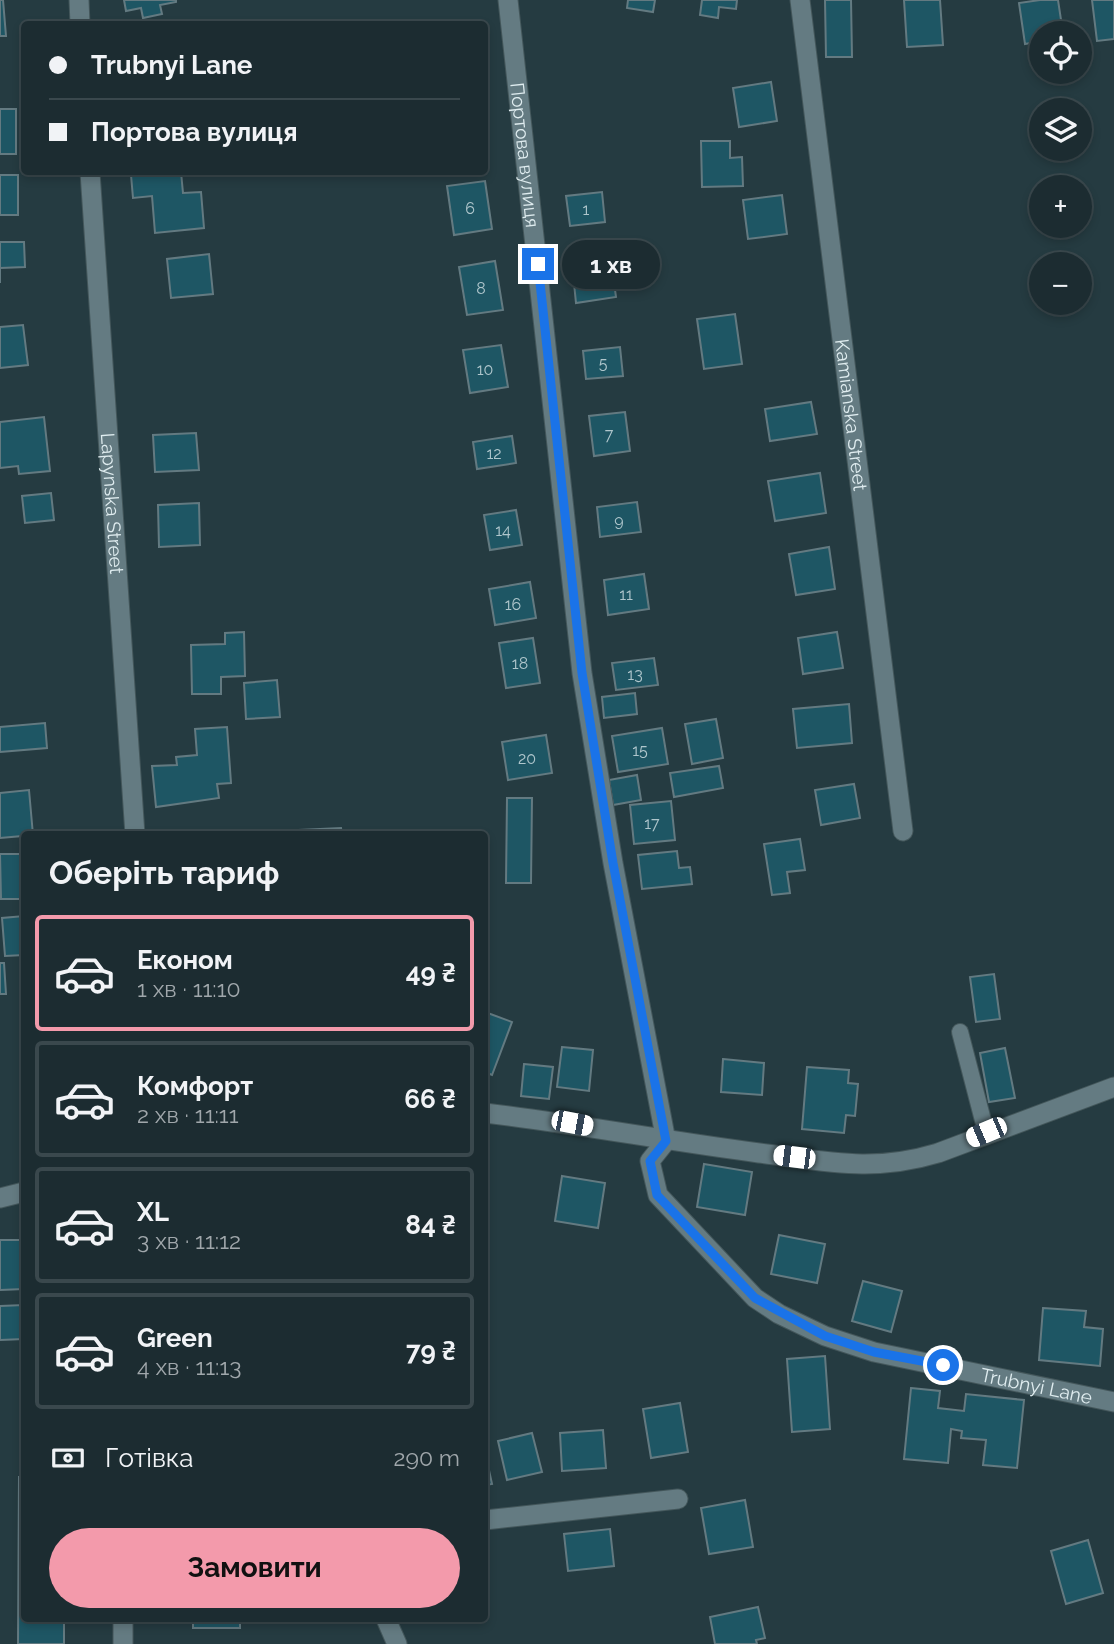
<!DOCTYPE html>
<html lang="uk">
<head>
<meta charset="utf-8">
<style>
  :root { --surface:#1c2c31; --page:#253439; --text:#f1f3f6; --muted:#a0a7ab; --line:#3a484d; --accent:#f39aab }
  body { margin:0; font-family:Raleway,sans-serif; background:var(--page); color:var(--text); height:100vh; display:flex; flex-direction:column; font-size:26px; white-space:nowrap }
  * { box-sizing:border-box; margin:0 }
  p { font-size:23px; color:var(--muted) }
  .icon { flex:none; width:38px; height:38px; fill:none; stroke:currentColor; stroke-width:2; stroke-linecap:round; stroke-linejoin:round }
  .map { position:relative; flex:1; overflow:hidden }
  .sheet { position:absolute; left:21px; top:831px; width:467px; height:791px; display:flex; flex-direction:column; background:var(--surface); border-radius:7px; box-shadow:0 4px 10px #0003,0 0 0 2px var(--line) }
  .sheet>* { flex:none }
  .hud { position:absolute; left:21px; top:21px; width:467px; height:154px; border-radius:7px; box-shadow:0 4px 10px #0003,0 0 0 2px var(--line); display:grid; align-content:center; height:154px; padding:0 28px; background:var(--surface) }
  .tools { position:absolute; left:1029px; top:21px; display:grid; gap:14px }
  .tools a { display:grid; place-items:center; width:63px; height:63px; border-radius:50%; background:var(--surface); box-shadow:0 4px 10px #0003,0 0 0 2px var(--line); font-size:35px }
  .end { position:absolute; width:32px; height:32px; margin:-16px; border:9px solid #1a73e8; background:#fff; box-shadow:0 0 0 4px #fff }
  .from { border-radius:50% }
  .bubble { position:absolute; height:49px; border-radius:24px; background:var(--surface); box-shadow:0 4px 10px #0003,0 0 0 2px var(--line); font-size:23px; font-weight:700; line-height:49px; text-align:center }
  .car { position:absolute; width:21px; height:42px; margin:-21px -10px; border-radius:9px; box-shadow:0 0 5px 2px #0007; background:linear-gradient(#fff 24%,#345 0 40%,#fff 0 76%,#345 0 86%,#fff 0) }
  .hud b { display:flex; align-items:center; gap:24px; height:66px; font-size:26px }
  .hud b+b { border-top:2px solid var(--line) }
  .hud i { width:18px; height:18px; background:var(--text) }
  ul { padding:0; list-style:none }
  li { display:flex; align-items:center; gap:21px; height:116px; margin:0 14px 10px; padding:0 14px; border:4px solid var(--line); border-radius:7px }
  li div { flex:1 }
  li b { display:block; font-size:26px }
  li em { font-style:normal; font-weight:700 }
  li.selected { border-color:var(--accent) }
  li>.icon { width:63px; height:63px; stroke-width:1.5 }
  h2 { padding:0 28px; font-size:32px; line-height:84px }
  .pay { display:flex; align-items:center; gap:18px; height:77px; padding:0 28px; font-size:26px }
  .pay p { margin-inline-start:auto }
  .cta { display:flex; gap:14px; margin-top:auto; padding:14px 28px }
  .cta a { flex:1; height:80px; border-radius:42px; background:var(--accent); color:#111; font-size:28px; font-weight:700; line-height:80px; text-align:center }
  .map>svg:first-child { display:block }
</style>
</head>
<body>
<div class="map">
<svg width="1114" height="1644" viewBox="0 0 1114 1644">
  <rect width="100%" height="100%" fill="#253b41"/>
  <g fill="#1e5664" stroke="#637a81" stroke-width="2">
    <polygon points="0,0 3,0 6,36 0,36"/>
    <polygon points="124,0 176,0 176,2 160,5 162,14 143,18 141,8 126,11"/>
    <polygon points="628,0 655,0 653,12 627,8"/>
    <polygon points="702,0 737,0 736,9 719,7 718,18 700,15"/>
    <polygon points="825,0 851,0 852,57 826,57"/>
    <polygon points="904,0 940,0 943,45 907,47"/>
    <polygon points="1040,0 1058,0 1063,33 1041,33 1041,41 1025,44 1019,3"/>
    <polygon points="1092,0 1114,0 1114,39 1097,41"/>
    <polygon points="771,82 777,121 739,127 733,88"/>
    <rect x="0" y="109" width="16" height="45"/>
    <polygon points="701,141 730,141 730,158 742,157 743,186 702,187"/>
    <polygon points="181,172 183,193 201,192 204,228 155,233 152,196 133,198 131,175"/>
    <rect x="0" y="175" width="18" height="40"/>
    <polygon points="485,181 492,229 454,235 447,186"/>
    <polygon points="602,192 605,222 570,226 566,196"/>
    <polygon points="782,195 787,234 748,239 743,200"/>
    <polygon points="0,242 24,242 25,267 0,268 0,283"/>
    <polygon points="209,254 213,294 171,298 167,259"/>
    <polygon points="495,261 503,310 467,315 459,267"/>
    <polygon points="612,268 616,297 576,303 573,273"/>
    <polygon points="735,314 742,364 704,369 697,319"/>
    <polygon points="23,325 28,365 0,368 0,327"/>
    <polygon points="501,345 508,387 470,393 463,350"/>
    <polygon points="620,347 623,376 586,379 583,351"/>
    <polygon points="811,402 817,434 770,441 765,409"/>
    <polygon points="625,412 630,451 594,456 589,416"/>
    <polygon points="44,417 50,471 19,474 18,466 0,468 0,422"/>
    <polygon points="196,433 199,470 155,472 153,435"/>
    <polygon points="512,436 516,463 477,469 473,442"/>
    <polygon points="820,473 826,513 775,521 768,481"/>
    <polygon points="51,493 54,520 25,523 22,496"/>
    <polygon points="637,502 641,532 600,537 597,507"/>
    <polygon points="199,503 200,545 159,547 158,505"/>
    <polygon points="516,510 522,545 490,550 484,515"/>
    <polygon points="829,547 835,589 796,595 789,554"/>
    <polygon points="644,574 649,609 608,615 604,580"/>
    <polygon points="530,582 536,618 495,625 489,589"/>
    <polygon points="244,632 245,676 221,677 221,694 192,694 191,645 225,644 225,633"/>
    <polygon points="837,632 843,668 803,674 798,638"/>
    <polygon points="533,638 540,683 506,688 499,643"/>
    <polygon points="654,658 658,685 616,690 612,663"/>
    <polygon points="277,680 280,717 246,719 244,683"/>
    <polygon points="635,693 637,714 604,718 602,697"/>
    <polygon points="849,704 852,743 797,748 793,709"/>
    <polygon points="716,719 723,758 692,764 685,724"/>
    <polygon points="45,723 47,748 0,752 0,727"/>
    <polygon points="227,727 231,783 217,784 219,798 156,807 152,766 177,765 176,757 197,755 195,729"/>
    <polygon points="662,728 668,764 618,772 612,736"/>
    <polygon points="546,735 552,773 508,780 502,742"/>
    <polygon points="719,766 723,788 674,797 670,773"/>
    <polygon points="637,775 641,800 613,805 609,780"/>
    <polygon points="854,784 860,818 821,825 815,790"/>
    <polygon points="29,790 33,835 0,838 0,793"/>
    <polygon points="507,798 532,798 531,883 506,883"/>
    <polygon points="671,801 675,840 634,844 630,805"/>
    <polygon points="341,828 342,835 299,835 299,830"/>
    <polygon points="232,831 232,835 178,835 177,832"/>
    <polygon points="800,839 805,870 787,872 790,893 772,895 764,844"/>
    <polygon points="677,851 679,868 690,867 692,884 642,889 638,855"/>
    <polygon points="0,854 24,854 24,899 1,899"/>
    <polygon points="24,916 24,955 5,956 2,918"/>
    <polygon points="0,963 4,963 6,994 0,994"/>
    <polygon points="994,974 1000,1019 976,1022 970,977"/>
    <polygon points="485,1012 512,1022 492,1075 485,1072"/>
    <polygon points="562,1047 593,1050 589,1091 557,1087"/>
    <polygon points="1005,1048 1015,1098 989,1102 980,1053"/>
    <polygon points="723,1059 764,1063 762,1095 721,1092"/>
    <polygon points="524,1064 553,1067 549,1099 521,1096"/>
    <polygon points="807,1067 849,1070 848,1083 858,1084 855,1116 846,1115 844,1133 802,1129"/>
    <polygon points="704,1164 752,1172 745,1215 697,1207"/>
    <polygon points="562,1176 605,1183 598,1228 555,1221"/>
    <polygon points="779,1235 825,1244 817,1283 771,1274"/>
    <polygon points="0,1240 24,1240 24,1289 0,1290"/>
    <polygon points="863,1281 902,1291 891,1332 852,1321"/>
    <polygon points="24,1305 24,1339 0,1340 0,1306"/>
    <polygon points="1043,1308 1086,1311 1084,1327 1103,1329 1100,1366 1039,1360"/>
    <polygon points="825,1356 830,1429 792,1432 787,1359"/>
    <polygon points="911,1388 940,1391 938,1408 964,1411 966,1394 1024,1400 1017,1468 983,1465 986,1440 961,1438 962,1431 951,1429 948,1463 904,1459"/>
    <polygon points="680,1403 688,1452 651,1458 643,1409"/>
    <polygon points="603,1430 606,1468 562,1471 560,1433"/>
    <polygon points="532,1433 542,1472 507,1480 498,1441"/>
    <polygon points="485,1452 492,1484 485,1485"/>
    <polygon points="19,1477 24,1477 24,1619 64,1619 64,1644 18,1644"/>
    <polygon points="745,1500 753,1547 709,1554 701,1508"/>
    <polygon points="610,1529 614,1566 568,1571 564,1534"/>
    <polygon points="1088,1540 1103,1593 1066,1604 1051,1551"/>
    <polygon points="758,1607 765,1638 756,1640 757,1644 715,1644 710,1617"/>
    <rect x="193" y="1619" width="47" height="9"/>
  </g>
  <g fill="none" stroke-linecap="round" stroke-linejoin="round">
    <g stroke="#44575b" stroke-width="18">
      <polyline id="service" points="960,1032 986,1132"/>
    </g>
    <g stroke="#44575b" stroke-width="21">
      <g id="minor">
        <polyline points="79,0 80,24"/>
        <path id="s1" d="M508,0l74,673 31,190 53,278 -16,20 8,34 97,103 24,16 46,22 49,16 240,50"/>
        <path id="s2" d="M800,0l103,831"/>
        <path id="s3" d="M90,172l45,663"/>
        <path d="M485,1113c92,11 182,28 274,40 66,8 113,20 179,0l176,-66"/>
        <polyline points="0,1198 24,1192"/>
        <polyline points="485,1520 678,1499"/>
        <polyline points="123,1619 123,1644"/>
        <polyline points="386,1619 397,1644"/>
      </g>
    </g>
    <use href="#service" stroke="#647b82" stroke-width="16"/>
    <use href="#minor" stroke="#647b82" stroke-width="19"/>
  </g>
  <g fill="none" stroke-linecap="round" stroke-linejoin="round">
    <polyline stroke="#1a73e8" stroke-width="9" points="538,264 582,673 613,863 666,1141 650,1161 657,1195 755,1298 825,1336 874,1352 943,1365"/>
  </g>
  <g text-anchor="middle" stroke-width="6" stroke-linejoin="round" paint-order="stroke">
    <g font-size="16" fill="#afc6cc">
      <text x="470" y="214">6</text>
      <text x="586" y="215">1</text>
      <text x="481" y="294">8</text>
      <text x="603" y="369">5</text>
      <text x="485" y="375">10</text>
      <text x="609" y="440">7</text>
      <text x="494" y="459">12</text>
      <text x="619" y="526">9</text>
      <text x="503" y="536">14</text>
      <text x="626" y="600">11</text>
      <text x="513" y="610">16</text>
      <text x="520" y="669">18</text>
      <text x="635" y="680">13</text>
      <text x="640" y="756">15</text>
      <text x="527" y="764">20</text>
      <text x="652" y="829">17</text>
    </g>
    <g font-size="19" fill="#dfecef" stroke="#172023">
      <text dy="7" stroke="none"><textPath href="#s1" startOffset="156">Портова вулиця</textPath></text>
      <text dy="7" stroke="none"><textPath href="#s2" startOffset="418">Kamianska Street</textPath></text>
      <text dy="7" stroke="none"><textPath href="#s3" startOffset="332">Lapynska Street</textPath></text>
      <text dy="7" stroke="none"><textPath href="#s1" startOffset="1652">Trubnyi Lane</textPath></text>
    </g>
  </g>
</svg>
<div class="tools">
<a><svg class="icon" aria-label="locate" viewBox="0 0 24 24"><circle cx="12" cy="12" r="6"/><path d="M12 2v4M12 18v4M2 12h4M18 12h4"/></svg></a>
<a><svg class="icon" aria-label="layers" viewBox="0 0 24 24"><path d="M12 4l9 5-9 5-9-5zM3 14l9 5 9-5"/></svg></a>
<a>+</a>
<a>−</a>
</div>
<i class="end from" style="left:943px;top:1365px"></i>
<i class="end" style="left:538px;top:264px"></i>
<div class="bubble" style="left:562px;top:240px;width:98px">1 хв</div>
<i class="car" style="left:572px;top:1123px;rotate:101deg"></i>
<i class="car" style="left:986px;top:1132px;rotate:247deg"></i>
<i class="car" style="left:794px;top:1157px;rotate:277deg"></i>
<div class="hud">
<b><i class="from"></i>Trubnyi Lane</b>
<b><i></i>Портова вулиця</b>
</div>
<section class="sheet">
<h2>Оберіть тариф</h2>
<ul>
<li class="selected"><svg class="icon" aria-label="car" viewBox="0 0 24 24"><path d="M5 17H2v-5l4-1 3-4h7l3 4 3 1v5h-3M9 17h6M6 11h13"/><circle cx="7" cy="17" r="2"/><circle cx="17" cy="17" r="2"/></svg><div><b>Економ</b><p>1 хв · 11:10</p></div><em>49 ₴</em></li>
<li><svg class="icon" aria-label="car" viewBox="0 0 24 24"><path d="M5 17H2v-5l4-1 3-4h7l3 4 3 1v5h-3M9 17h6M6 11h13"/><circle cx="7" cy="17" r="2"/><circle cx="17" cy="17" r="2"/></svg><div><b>Комфорт</b><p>2 хв · 11:11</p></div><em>66 ₴</em></li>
<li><svg class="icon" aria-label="car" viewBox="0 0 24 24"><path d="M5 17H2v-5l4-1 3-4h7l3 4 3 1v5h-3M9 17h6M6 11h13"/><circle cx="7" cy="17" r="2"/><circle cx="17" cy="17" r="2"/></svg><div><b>XL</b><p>3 хв · 11:12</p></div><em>84 ₴</em></li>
<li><svg class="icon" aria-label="car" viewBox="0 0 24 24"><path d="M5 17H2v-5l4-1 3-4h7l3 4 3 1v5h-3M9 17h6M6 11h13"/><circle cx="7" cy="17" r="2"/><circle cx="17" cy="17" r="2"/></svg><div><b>Green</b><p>4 хв · 11:13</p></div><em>79 ₴</em></li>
</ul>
<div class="pay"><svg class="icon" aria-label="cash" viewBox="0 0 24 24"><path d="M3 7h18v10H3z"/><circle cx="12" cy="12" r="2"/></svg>Готівка<p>290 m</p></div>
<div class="cta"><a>Замовити</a></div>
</section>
</div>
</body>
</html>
